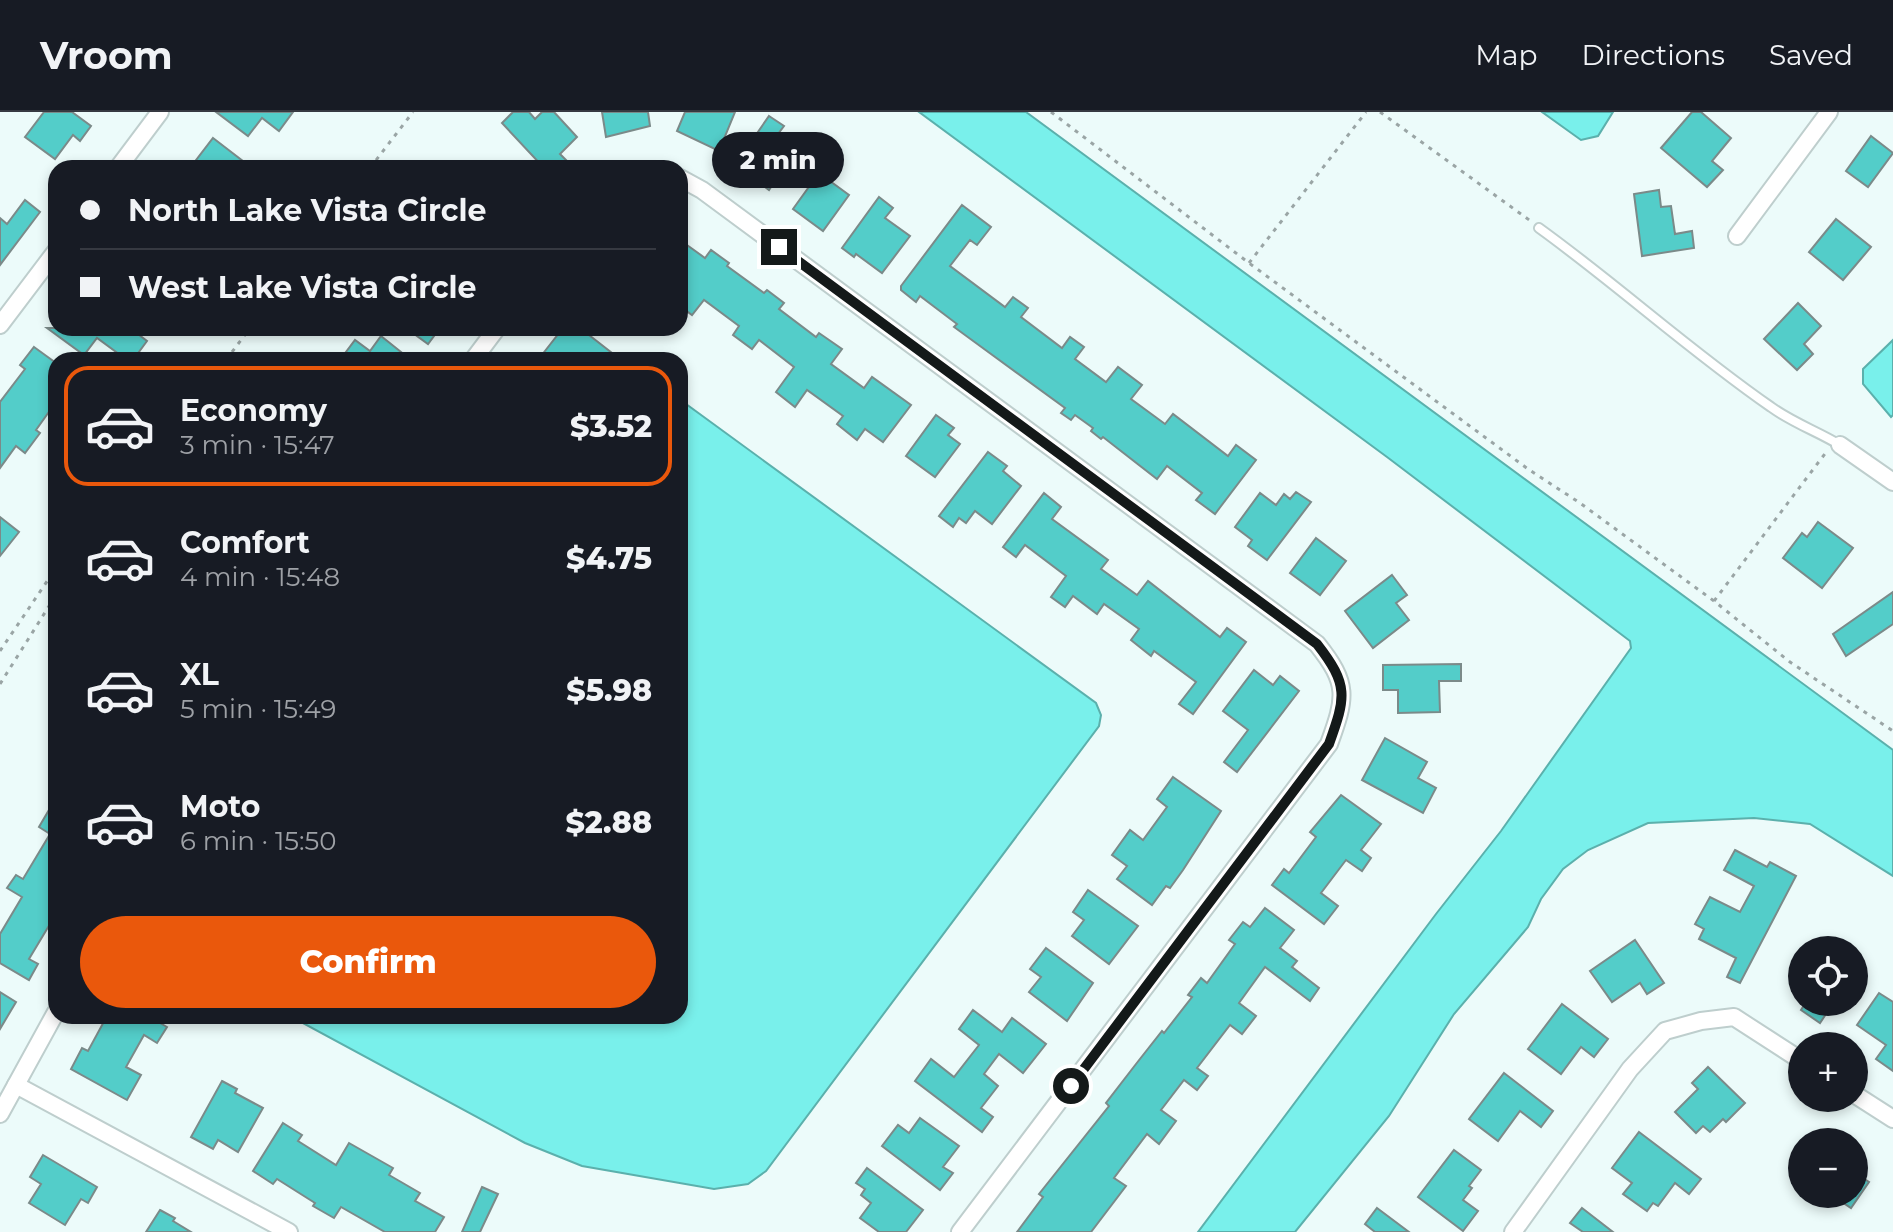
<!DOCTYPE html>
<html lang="en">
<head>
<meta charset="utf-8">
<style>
  :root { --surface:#171b24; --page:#20242c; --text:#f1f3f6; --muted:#9ea1a6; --line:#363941; --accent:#ea580c }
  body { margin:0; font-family:Montserrat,sans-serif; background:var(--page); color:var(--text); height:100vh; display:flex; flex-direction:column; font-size:30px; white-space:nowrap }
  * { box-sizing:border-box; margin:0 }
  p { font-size:26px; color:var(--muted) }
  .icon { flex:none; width:44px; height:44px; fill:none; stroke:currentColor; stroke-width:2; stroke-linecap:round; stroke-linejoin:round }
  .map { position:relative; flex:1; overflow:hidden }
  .sheet { position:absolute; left:48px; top:240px; width:640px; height:672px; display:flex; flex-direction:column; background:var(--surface); border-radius:24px; box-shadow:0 4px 12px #0003 }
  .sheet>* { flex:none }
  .hud { position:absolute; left:48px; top:48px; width:640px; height:176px; border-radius:24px; box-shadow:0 4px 12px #0003; display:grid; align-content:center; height:176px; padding:0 32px; background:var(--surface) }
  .controls { position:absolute; left:1788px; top:824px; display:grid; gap:16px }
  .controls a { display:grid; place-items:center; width:80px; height:80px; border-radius:50%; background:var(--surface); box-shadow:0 4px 12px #0003; font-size:40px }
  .end { position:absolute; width:36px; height:36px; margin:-18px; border:10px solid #141919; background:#fff; box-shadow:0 0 0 4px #fff }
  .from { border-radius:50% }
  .bubble { position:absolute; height:56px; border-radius:28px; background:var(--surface); box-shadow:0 4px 12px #0003; font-size:26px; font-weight:800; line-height:56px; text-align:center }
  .hud b { display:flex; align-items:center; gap:28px; height:76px; font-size:30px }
  .hud b+b { border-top:2px solid var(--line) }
  .hud i { width:20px; height:20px; background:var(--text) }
  ul { padding:14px 0 0; list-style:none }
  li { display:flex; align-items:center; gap:24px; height:120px; margin:0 16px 12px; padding:0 16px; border:4px solid transparent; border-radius:24px }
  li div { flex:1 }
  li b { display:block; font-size:30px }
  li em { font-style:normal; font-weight:800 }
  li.selected { border-color:var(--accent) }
  li>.icon { width:72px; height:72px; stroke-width:1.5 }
  .action { display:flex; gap:16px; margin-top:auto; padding:16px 32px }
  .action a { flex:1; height:92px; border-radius:48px; background:var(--accent); color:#fff; font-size:32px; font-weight:800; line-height:92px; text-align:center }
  header { display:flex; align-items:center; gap:48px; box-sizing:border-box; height:112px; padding:0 40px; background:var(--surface); border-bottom:2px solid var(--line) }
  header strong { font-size:38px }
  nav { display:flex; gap:44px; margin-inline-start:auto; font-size:28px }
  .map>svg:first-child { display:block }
</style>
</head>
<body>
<header>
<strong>Vroom</strong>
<nav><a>Map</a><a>Directions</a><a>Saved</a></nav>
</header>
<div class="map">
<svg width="1893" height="1120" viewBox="0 0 1893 1120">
  <rect width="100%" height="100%" fill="#ecfbfa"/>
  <g fill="#79f0eb" stroke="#5bb0ac" stroke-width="2">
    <polygon points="919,0 1026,0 1893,638 1893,764 1810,712 1754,706 1648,711 1588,738 1563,757 1541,787 1528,815 1454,902 1389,1004 1295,1120 1198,1120 1436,802 1501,719 1631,536 1630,529 1387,345"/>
    <polygon points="1542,0 1613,0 1598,24 1581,28"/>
    <polygon points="1893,228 1893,303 1891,305 1863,272 1863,257"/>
    <polygon points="680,292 686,292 1096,591 1101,603 1099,614 766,1059 748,1072 714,1077 582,1054 525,1031 290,904 680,904"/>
  </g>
  <g fill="#53cdc9" stroke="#7b8a89" stroke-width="2">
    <polygon points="44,0 72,0 91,14 80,29 73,23 55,47 25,25"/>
    <polygon points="216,0 293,0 279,19 262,6 248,24"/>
    <polygon points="513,0 529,0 535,7 542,0 554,0 577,25 560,42 567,49 560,56 544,56 502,11"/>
    <polygon points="602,0 648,0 650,14 606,25"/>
    <polygon points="685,0 735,0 719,39 677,19"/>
    <polygon points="1692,0 1701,0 1731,26 1712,49 1723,58 1707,75 1661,36"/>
    <polygon points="769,4 784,14 775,26 799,43 779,71 775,69 769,78 752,65 750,68 735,58 735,53"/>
    <polygon points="1871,24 1893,41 1868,75 1846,59"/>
    <polygon points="213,26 252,56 190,56"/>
    <polygon points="819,61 849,83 823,119 793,97"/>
    <polygon points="1659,78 1661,95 1671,94 1675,122 1692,119 1694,136 1642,144 1634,82"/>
    <polygon points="879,85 893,96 885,106 910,124 882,161 856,142 854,145 842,136"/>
    <polygon points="25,88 40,100 0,153 0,106 7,112"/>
    <polygon points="962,93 991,115 977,133 970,128 950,154 1005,195 1013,185 1028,196 1021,205 1062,236 1070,225 1084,235 1075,247 1106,270 1118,255 1142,273 1131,287 1165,312 1173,302 1228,344 1236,333 1256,348 1215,402 1196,388 1202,381 1167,354 1157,367 1103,325 1101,327 1091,319 1093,316 1075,303 1071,308 1061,301 1065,296 954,215 957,212 920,184 916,190 901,178 901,174"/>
    <polygon points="1836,107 1871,135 1843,168 1809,140"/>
    <polygon points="680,128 705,146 711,138 729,151 727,154 764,181 767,178 784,191 779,197 816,225 819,221 842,237 831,252 864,276 872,265 911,293 883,330 865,317 857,328 837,312 843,304 807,278 795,295 776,280 794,255 759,228 752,237 733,223 739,214 704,188 692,203 680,194"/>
    <polygon points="1798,191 1821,214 1804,232 1813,242 1797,258 1764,227"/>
    <polygon points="47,216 130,216 147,229 133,248 127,248 97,226 84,243"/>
    <polygon points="406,216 440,216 428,232"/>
    <polygon points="563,216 580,216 621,248 538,248"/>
    <polygon points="381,224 411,248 340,248 355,228 370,239"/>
    <polygon points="34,235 56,251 56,290 36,318 40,321 25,341 16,334 0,356 0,290 25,257 20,253"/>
    <polygon points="936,303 954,316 948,323 960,332 935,365 906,344"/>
    <polygon points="988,340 1007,354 1003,359 1021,374 992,412 975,399 966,411 959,406 953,415 939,404"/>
    <polygon points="1296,380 1311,390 1267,448 1248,434 1252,428 1235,415 1260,381 1276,393 1284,382 1290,387"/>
    <polygon points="1044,381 1061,395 1052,407 1108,448 1101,457 1137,483 1148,469 1220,525 1227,516 1246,530 1193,602 1179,592 1196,570 1154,539 1151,544 1131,528 1139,517 1104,492 1097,502 1073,484 1065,495 1051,485 1066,464 1025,433 1016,445 1003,435"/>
    <polygon points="0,405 19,420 0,444"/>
    <polygon points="1818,410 1853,436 1822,476 1783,446 1802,421 1807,425"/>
    <polygon points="1316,426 1346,449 1320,483 1290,461"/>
    <polygon points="1392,463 1407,483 1396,491 1409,508 1373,536 1345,499"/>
    <polygon points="1893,480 1893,512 1846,544 1833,522"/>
    <polygon points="1461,552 1461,569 1439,569 1440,600 1398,601 1398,578 1383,578 1383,553"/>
    <polygon points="1254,558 1273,573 1280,564 1299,579 1237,660 1224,650 1248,618 1223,599"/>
    <polygon points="1385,626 1427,650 1418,666 1436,676 1423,701 1362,668"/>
    <polygon points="1173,665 1221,699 1183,758 1170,776 1166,774 1152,793 1117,767 1127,754 1112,743 1130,718 1143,728 1167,695 1157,687"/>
    <polygon points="1341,683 1381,712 1361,738 1371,746 1362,759 1346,748 1321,781 1338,794 1324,812 1272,773 1284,757 1289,761 1316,725 1310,720"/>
    <polygon points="56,686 56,802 29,847 38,852 29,868 0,851 0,822 22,785 7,776 16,763 23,767 50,722 39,715"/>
    <polygon points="1735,738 1767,755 1770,750 1796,764 1740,871 1727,865 1736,846 1699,827 1704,817 1695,812 1710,785 1740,800 1754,774 1724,758"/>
    <polygon points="1088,778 1138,814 1109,852 1072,824 1084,808 1073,800"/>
    <polygon points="1265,796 1294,818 1280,836 1297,849 1292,855 1319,876 1310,889 1265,855 1239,891 1256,904 1242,922 1230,913 1197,956 1208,964 1197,978 1184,968 1161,998 1176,1009 1159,1032 1147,1022 1114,1066 1126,1074 1091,1120 1017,1120 1043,1085 1039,1082 1109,994 1106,991 1136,952 1162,919 1164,921 1192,885 1188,883 1201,866 1207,871 1235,832 1229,828 1243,810 1250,815"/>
    <polygon points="1635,828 1664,871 1647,882 1640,871 1612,890 1590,859"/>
    <polygon points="1046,836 1093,871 1067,909 1029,880 1041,865 1030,857"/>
    <polygon points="0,880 16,890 0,917"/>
    <polygon points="1879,881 1893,890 1893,959 1876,947 1886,933 1857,913"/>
    <polygon points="1806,890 1834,890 1820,911 1801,898"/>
    <polygon points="1562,892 1608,927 1594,945 1581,935 1561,962 1528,937"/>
    <polygon points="973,898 1002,920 1012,906 1046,932 1023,961 999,942 984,962 998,974 981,996 993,1005 982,1020 915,969 931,947 954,965 979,933 959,917"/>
    <polygon points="107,904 148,904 167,915 157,931 144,923 126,955 141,963 127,988 71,957 82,936 88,939"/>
    <polygon points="1708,955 1745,991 1726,1010 1723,1007 1710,1020 1703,1014 1696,1021 1675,1000 1698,977 1692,971"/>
    <polygon points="1504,961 1553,999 1541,1015 1520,999 1498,1029 1469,1007"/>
    <polygon points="222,969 237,977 235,981 263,996 238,1040 218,1028 213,1037 191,1025"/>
    <polygon points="920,1006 959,1034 943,1055 953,1061 940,1078 882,1034 898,1013 909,1021"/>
    <polygon points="283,1011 302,1023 298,1029 336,1053 349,1031 393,1056 389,1063 420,1081 415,1089 444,1105 435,1120 385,1120 341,1095 334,1106 313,1094 315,1091 277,1067 273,1072 253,1059"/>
    <polygon points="1639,1020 1701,1067 1689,1082 1675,1071 1658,1094 1653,1091 1647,1099 1623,1082 1632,1071 1612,1056"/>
    <polygon points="1454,1038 1481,1058 1469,1074 1472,1076 1463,1088 1478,1099 1463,1119 1418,1085"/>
    <polygon points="43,1043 97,1075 88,1091 81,1087 65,1113 29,1091 41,1072 30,1065"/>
    <polygon points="867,1056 923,1098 906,1120 879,1120 860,1106 871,1091 861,1083 865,1077 856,1071"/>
    <polygon points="1854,1060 1869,1070 1851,1096 1830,1082 1854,1082"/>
    <polygon points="482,1075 498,1082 480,1120 462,1120"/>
    <polygon points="1377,1096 1409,1120 1375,1120 1365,1112"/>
    <polygon points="1582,1096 1613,1120 1583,1120 1570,1111"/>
    <polygon points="160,1098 175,1106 173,1109 191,1120 146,1120"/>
  </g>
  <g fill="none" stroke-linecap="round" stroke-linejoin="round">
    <g stroke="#bececd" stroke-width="12">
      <path id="service" d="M1539,116c79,57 151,123 232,179 22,16 46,24 69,38"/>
    </g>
    <g stroke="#bececd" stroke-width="20">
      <g id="minor">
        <polyline points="118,56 160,0"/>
        <path d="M680,66l22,12 615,454c32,40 29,53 12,100l-369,488"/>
        <polyline points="1737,124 1829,0"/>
        <polyline points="0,213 56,139"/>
        <polyline points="473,248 497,216"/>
        <polyline points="1840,333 1893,370"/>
        <polyline points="16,973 289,1120"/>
        <polyline points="1854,982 1893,1007"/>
        <polyline points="0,1002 56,900"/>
        <polyline points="1513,1120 1630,957 1665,919 1701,909 1734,905 1802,949"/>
      </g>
    </g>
    <g stroke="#9aa5a5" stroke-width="3" stroke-dasharray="4 6" stroke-linecap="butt">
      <polyline points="1051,0 1249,151 1528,357 1580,391 1714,489 1790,550 1893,619"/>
      <polyline points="1380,0 1532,110"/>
      <polyline points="370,56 413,0"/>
      <polyline points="1249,151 1366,0"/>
      <polyline points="226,248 250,216"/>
      <polyline points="1714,489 1827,339"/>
      <polyline points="0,539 56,456"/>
      <polyline points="0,572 56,483"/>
    </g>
    <use href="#service" stroke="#fff" stroke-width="8"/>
    <use href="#minor" stroke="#fff" stroke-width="16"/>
  </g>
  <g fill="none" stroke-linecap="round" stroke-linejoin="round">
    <path stroke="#141919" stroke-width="10" d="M779,135l538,397c32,41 29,53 12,100l-258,342"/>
  </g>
</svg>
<div class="controls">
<a><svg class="icon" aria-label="locate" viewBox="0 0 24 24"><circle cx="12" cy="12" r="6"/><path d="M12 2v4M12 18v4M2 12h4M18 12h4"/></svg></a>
<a>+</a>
<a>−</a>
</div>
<i class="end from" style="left:1071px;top:974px"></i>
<i class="end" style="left:779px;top:135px"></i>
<div class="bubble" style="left:712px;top:20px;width:132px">2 min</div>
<div class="hud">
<b><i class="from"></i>North Lake Vista Circle</b>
<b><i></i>West Lake Vista Circle</b>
</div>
<section class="sheet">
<ul>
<li class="selected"><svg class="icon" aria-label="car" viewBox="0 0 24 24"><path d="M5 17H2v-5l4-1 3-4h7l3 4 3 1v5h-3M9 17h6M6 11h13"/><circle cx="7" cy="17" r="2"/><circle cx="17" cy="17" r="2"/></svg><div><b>Economy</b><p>3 min · 15:47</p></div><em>$3.52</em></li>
<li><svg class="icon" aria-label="car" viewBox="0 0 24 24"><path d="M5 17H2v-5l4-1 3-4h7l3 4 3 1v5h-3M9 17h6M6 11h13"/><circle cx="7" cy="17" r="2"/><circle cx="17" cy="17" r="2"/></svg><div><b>Comfort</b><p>4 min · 15:48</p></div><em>$4.75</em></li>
<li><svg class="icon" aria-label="car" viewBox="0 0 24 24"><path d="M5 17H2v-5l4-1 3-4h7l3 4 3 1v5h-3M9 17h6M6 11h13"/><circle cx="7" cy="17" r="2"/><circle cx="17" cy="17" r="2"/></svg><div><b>XL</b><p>5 min · 15:49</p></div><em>$5.98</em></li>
<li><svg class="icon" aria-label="car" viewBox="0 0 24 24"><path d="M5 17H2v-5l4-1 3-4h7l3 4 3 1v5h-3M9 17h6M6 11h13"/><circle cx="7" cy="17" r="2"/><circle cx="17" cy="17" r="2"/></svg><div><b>Moto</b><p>6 min · 15:50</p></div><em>$2.88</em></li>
</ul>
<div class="action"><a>Confirm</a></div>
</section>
</div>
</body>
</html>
